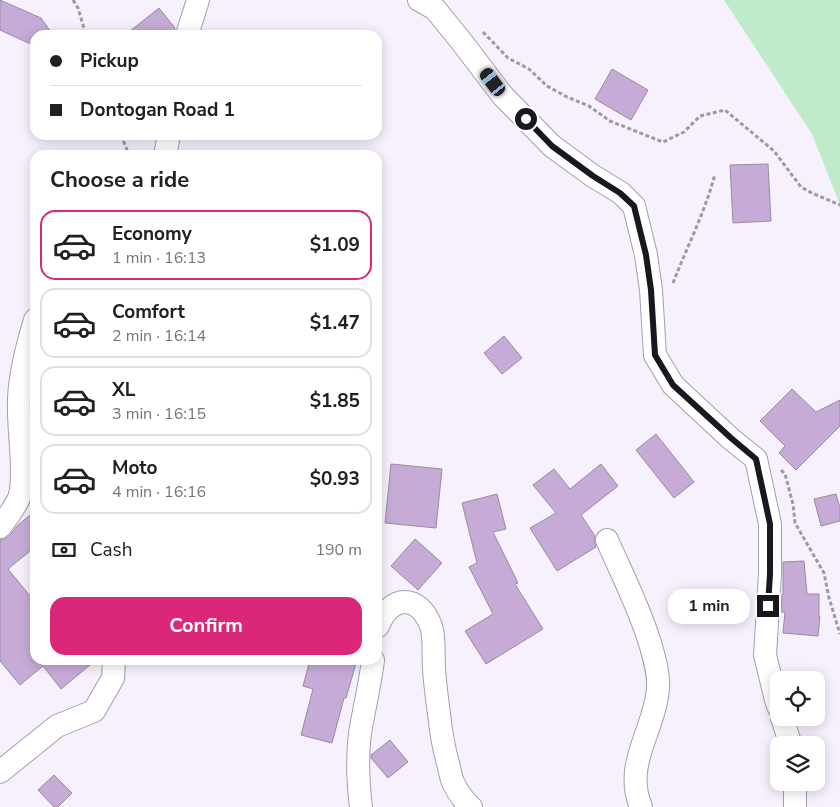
<!DOCTYPE html>
<html lang="en">
<head>
<meta charset="utf-8">
<style>
  :root { --surface:#fff; --page:#f6f6f6; --text:#202124; --muted:#757577; --line:#e0e0e0; --accent:#db2777 }
  body { margin:0; font-family:"Nunito Sans",sans-serif; background:var(--page); color:var(--text); height:100vh; display:flex; flex-direction:column; font-size:19px; white-space:nowrap }
  * { box-sizing:border-box; margin:0 }
  p { font-size:16px; color:var(--muted) }
  .icon { flex:none; width:28px; height:28px; fill:none; stroke:currentColor; stroke-width:2; stroke-linecap:round; stroke-linejoin:round }
  .map { position:relative; flex:1; overflow:hidden }
  .side { position:absolute; left:30px; top:150px; width:352px; height:515px; display:flex; flex-direction:column; background:var(--surface); border-radius:15px; box-shadow:0 2px 12px #0003 }
  .side>* { flex:none }
  .top-card { position:absolute; left:30px; top:30px; width:352px; height:110px; border-radius:15px; box-shadow:0 2px 12px #0003; display:grid; align-content:center; height:110px; padding:0 20px; background:var(--surface) }
  .fabs { position:absolute; left:770px; top:671px; display:grid; gap:10px }
  .fabs a { display:grid; place-items:center; width:55px; height:55px; border-radius:10px; background:var(--surface); box-shadow:0 2px 12px #0003; font-size:25px }
  .end { position:absolute; width:22px; height:22px; margin:-11px; border:6px solid #1a171e; background:#fff; box-shadow:0 0 0 2px #fff }
  .from { border-radius:50% }
  .bubble { position:absolute; height:35px; border-radius:15px; background:var(--surface); box-shadow:0 2px 12px #0003; font-size:16px; font-weight:700; line-height:35px; text-align:center }
  .car { position:absolute; width:15px; height:30px; margin:-15px -8px; border-radius:6px; box-shadow:0 0 4px 1px #0007; background:linear-gradient(#222 24%,#8ab4d8 0 40%,#222 0 76%,#8ab4d8 0 86%,#222 0) }
  .top-card b { display:flex; align-items:center; gap:18px; height:48px; font-size:19px }
  .top-card b+b { border-top:1px solid var(--line) }
  .top-card i { width:12px; height:12px; background:var(--text) }
  ul { padding:0; list-style:none }
  li { display:flex; align-items:center; gap:15px; height:70px; margin:0 10px 8px; padding:0 10px; border:2px solid var(--line); border-radius:15px }
  li div { flex:1 }
  li b { display:block; font-size:19px }
  li em { font-style:normal; font-weight:700 }
  li.selected { border-color:var(--accent) }
  li>.icon { width:45px; height:45px; stroke-width:1.5 }
  h2 { padding:0 20px; font-size:22px; line-height:60px }
  .pay { display:flex; align-items:center; gap:12px; height:55px; padding:0 20px; font-size:19px }
  .pay p { margin-inline-start:auto }
  .primary-button { display:flex; gap:10px; margin-top:auto; padding:10px 20px }
  .primary-button a { flex:1; height:58px; border-radius:15px; background:var(--accent); color:#fff; font-size:20px; font-weight:700; line-height:58px; text-align:center }
  .map>svg:first-child { display:block }
</style>
</head>
<body>
<div class="map">
<svg width="840" height="807" viewBox="0 0 840 807">
  <rect width="100%" height="100%" fill="#f7f1fe"/>
  <polygon fill="#bfebca" points="724,0 840,0 840,205 812,134"/>
  <g fill="#c7abd7" stroke="#978b9e">
    <polygon points="0,0 41,18 53,35 35,35 35,46 0,30"/>
    <polygon points="159,8 175,28 174,35 125,35"/>
    <polygon points="612,69 648,90 631,120 595,99"/>
    <polygon points="768,164 771,221 733,223 730,165"/>
    <polygon points="504,336 522,358 502,374 484,353"/>
    <polygon points="792,389 816,412 840,400 840,426 796,470 779,453 785,446 760,421"/>
    <polygon points="656,434 694,482 674,498 636,450"/>
    <polygon points="391,464 442,469 436,528 385,523"/>
    <polygon points="601,464 618,486 581,515 595,536 594,539 596,547 557,571 530,528 556,513 533,485 554,469 570,489"/>
    <polygon points="497,494 506,529 493,532 518,583 515,584 543,629 486,664 465,631 493,614 469,567 477,563 462,503"/>
    <polygon points="836,494 840,508 840,521 821,526 814,499"/>
    <polygon points="35,511 35,547 8,569 35,602 35,660 96,660 61,689 43,666 20,685 0,661 0,540 5,539 10,535 18,525"/>
    <polygon points="415,539 442,563 418,590 391,566"/>
    <polygon points="804,561 807,594 819,594 819,617 820,617 818,636 783,633 785,612 781,612 782,594 783,594 783,562"/>
    <polygon points="310,660 357,660 346,698 344,698 332,743 301,735 313,689 303,686"/>
    <polygon points="390,740 408,762 388,778 371,758 371,755"/>
    <polygon points="54,775 72,793 58,807 54,807 38,790"/>
  </g>
  <g fill="none" stroke-linecap="round" stroke-linejoin="round">
    <g stroke="#a59cb0" stroke-width="24">
      <g id="minor">
        <polyline points="419,0 435,9 461,41 503,96 552,146 593,176 621,193 634,206 646,255 651,290 655,355 673,385 731,439 756,459 770,524 770,574 765,655 776,700 779,708"/>
        <polyline points="187,35 198,0"/>
        <polyline points="165,155 169,135"/>
        <path d="M0,527c7,-9 14,-18 19,-29 3,-8 3,-18 3,-26 0,-25 -4,-49 -3,-73 1,-27 8,-53 16,-79"/>
        <path d="M607,540c15,34 32,67 43,103 4,14 9,29 8,45 -3,42 -35,76 -17,119"/>
        <path d="M378,626c13,-32 41,-32 53,0 4,11 2,31 3,43 1,15 3,30 5,45 2,19 5,36 10,53 1,5 2,11 4,15 4,9 11,19 18,25"/>
        <polyline points="782,718 791,745"/>
        <polyline points="0,772 57,726 94,711 113,678 114,660"/>
        <polyline points="795,782 795,807"/>
        <path d="M361,807c-3,-24 -4,-50 -1,-74 4,-24 10,-48 13,-73"/>
      </g>
    </g>
    <g stroke="#9e99a4" stroke-width="3" stroke-dasharray="4 2.5" stroke-linecap="butt">
      <polyline points="73,0 78,8 86,35"/>
      <polyline points="483,32 508,58 529,69 547,86 567,97 589,106 610,121 663,142 684,132 700,116 725,110 774,151 801,187 812,193 840,205"/>
      <polyline points="121,135 129,155"/>
      <path d="M673,283c14,-36 32,-71 42,-109"/>
      <polyline points="781,470 785,474 793,504 795,523 824,573 829,598 840,634"/>
    </g>
    <use href="#minor" stroke="#fff" stroke-width="22"/>
  </g>
  <g fill="none" stroke-linecap="round" stroke-linejoin="round">
    <polyline stroke="#1a171e" stroke-width="6" points="526,119 552,146 593,176 620,193 634,206 646,255 651,290 655,355 673,385 731,438 756,459 770,524 770,574 768,606"/>
  </g>
</svg>
<div class="fabs">
<a><svg class="icon" aria-label="locate" viewBox="0 0 24 24"><circle cx="12" cy="12" r="6"/><path d="M12 2v4M12 18v4M2 12h4M18 12h4"/></svg></a>
<a><svg class="icon" aria-label="layers" viewBox="0 0 24 24"><path d="M12 4l9 5-9 5-9-5zM3 14l9 5 9-5"/></svg></a>
</div>
<i class="end from" style="left:526px;top:119px"></i>
<i class="end" style="left:768px;top:606px"></i>
<div class="bubble" style="left:668px;top:589px;width:82px">1 min</div>
<i class="car" style="left:493px;top:82px;rotate:323deg"></i>
<div class="top-card">
<b><i class="from"></i>Pickup</b>
<b><i></i>Dontogan Road 1</b>
</div>
<section class="side">
<h2>Choose a ride</h2>
<ul>
<li class="selected"><svg class="icon" aria-label="car" viewBox="0 0 24 24"><path d="M5 17H2v-5l4-1 3-4h7l3 4 3 1v5h-3M9 17h6M6 11h13"/><circle cx="7" cy="17" r="2"/><circle cx="17" cy="17" r="2"/></svg><div><b>Economy</b><p>1 min · 16:13</p></div><em>$1.09</em></li>
<li><svg class="icon" aria-label="car" viewBox="0 0 24 24"><path d="M5 17H2v-5l4-1 3-4h7l3 4 3 1v5h-3M9 17h6M6 11h13"/><circle cx="7" cy="17" r="2"/><circle cx="17" cy="17" r="2"/></svg><div><b>Comfort</b><p>2 min · 16:14</p></div><em>$1.47</em></li>
<li><svg class="icon" aria-label="car" viewBox="0 0 24 24"><path d="M5 17H2v-5l4-1 3-4h7l3 4 3 1v5h-3M9 17h6M6 11h13"/><circle cx="7" cy="17" r="2"/><circle cx="17" cy="17" r="2"/></svg><div><b>XL</b><p>3 min · 16:15</p></div><em>$1.85</em></li>
<li><svg class="icon" aria-label="car" viewBox="0 0 24 24"><path d="M5 17H2v-5l4-1 3-4h7l3 4 3 1v5h-3M9 17h6M6 11h13"/><circle cx="7" cy="17" r="2"/><circle cx="17" cy="17" r="2"/></svg><div><b>Moto</b><p>4 min · 16:16</p></div><em>$0.93</em></li>
</ul>
<div class="pay"><svg class="icon" aria-label="cash" viewBox="0 0 24 24"><path d="M3 7h18v10H3z"/><circle cx="12" cy="12" r="2"/></svg>Cash<p>190 m</p></div>
<div class="primary-button"><a>Confirm</a></div>
</section>
</div>
</body>
</html>
